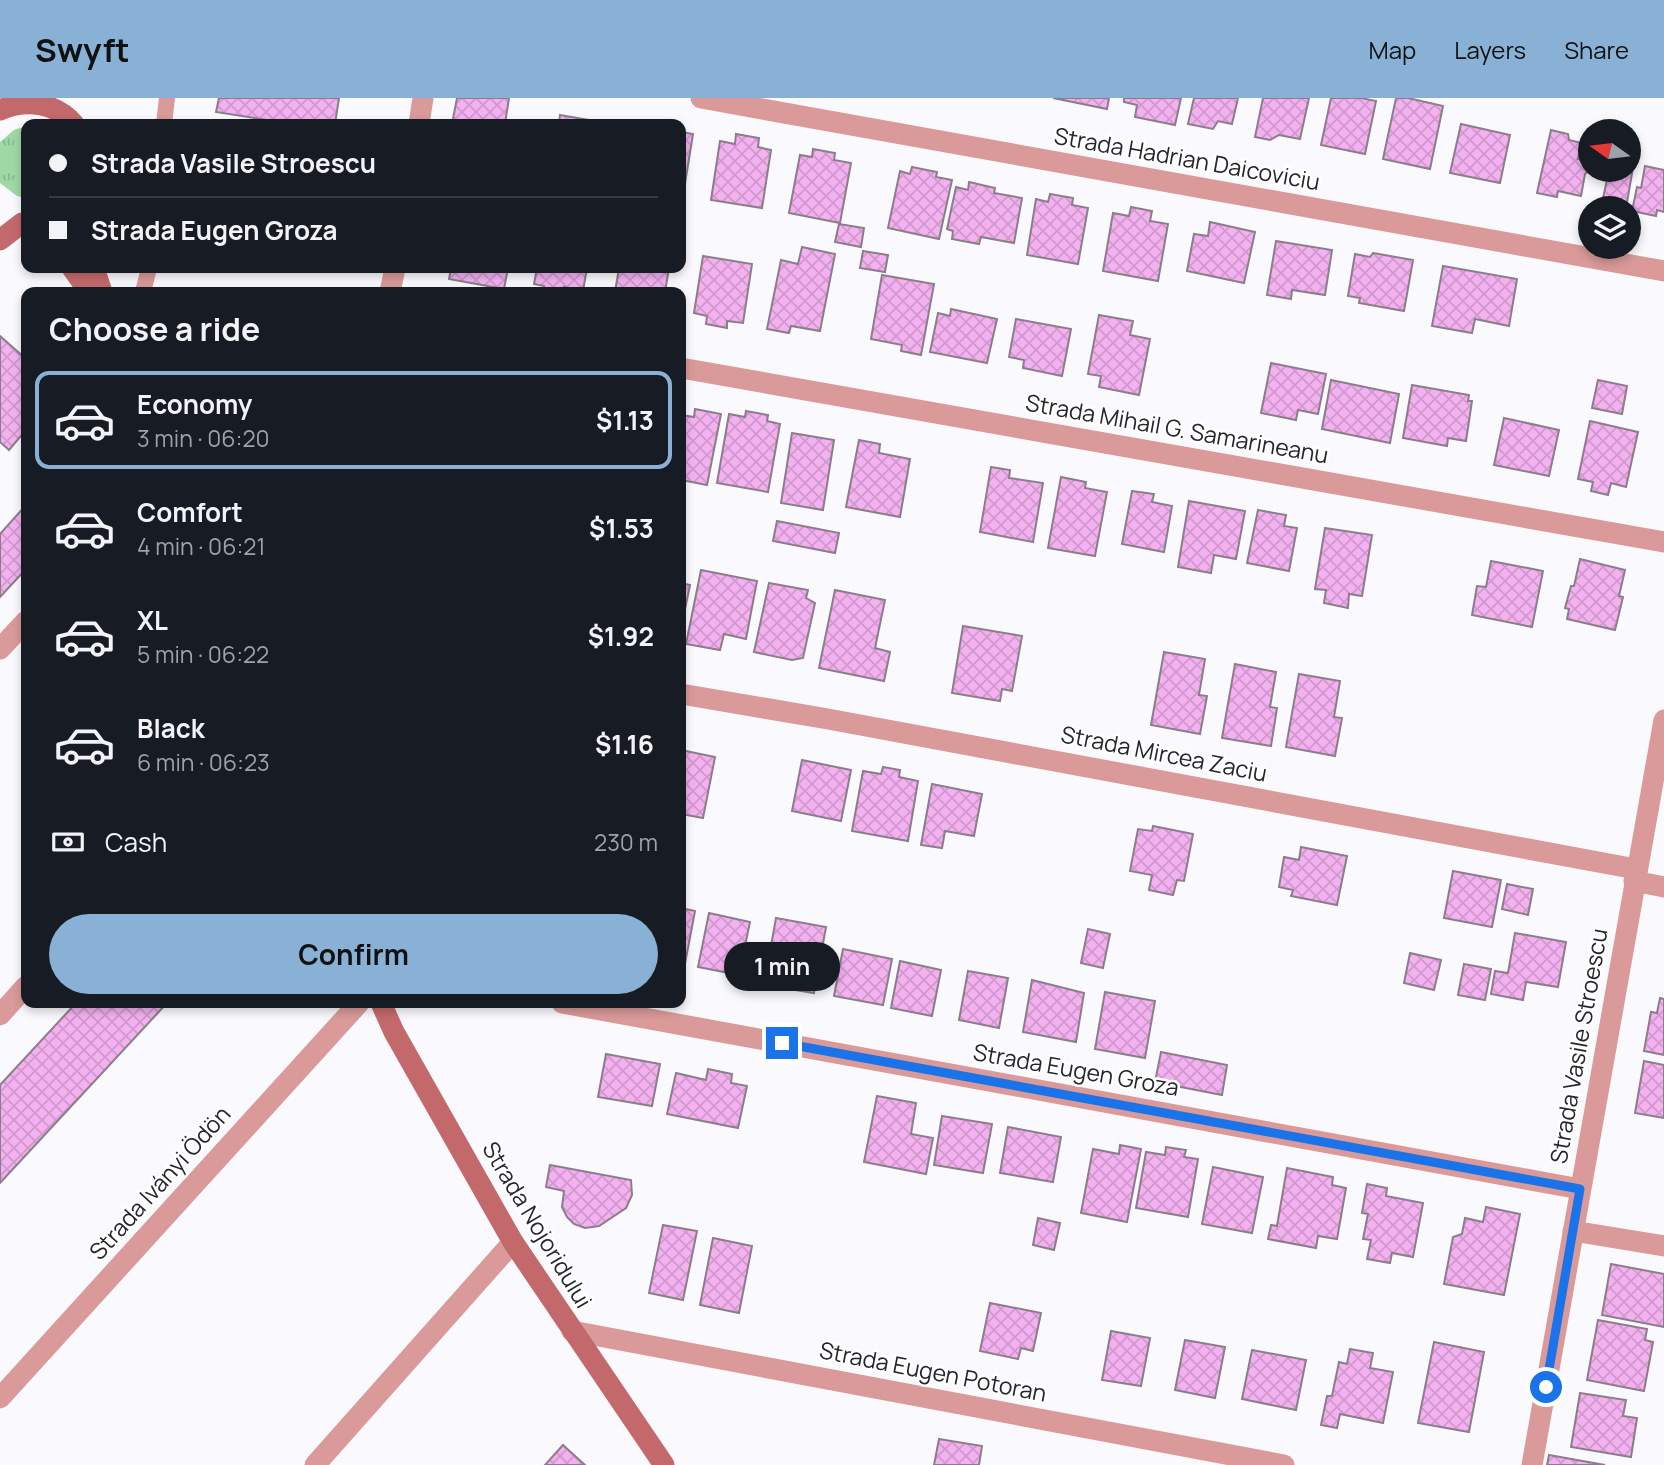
<!DOCTYPE html>
<html lang="en">
<head>
<meta charset="utf-8">
<style>
  :root { --surface:#171b24; --page:#242831; --text:#f1f3f6; --muted:#9ea1a6; --line:#363941; --accent:#89b1d6 }
  body { margin:0; font-family:Manrope,sans-serif; background:var(--page); color:var(--text); height:100vh; display:flex; flex-direction:column; font-size:26px; white-space:nowrap }
  * { box-sizing:border-box; margin:0 }
  p { font-size:23px; color:var(--muted) }
  .icon { flex:none; width:38px; height:38px; fill:none; stroke:currentColor; stroke-width:2; stroke-linecap:round; stroke-linejoin:round }
  .map { position:relative; flex:1; overflow:hidden }
  .sheet { position:absolute; left:21px; top:189px; width:665px; height:721px; display:flex; flex-direction:column; background:var(--surface); border-radius:14px; box-shadow:0 4px 10px #0003 }
  .sheet>* { flex:none }
  .banner { position:absolute; left:21px; top:21px; width:665px; height:154px; border-radius:14px; box-shadow:0 4px 10px #0003; display:grid; align-content:center; height:154px; padding:0 28px; background:var(--surface) }
  .needle { width:46px; rotate:284deg }
  .tools { position:absolute; left:1578px; top:21px; display:grid; gap:14px }
  .tools a { display:grid; place-items:center; width:63px; height:63px; border-radius:50%; background:var(--surface); box-shadow:0 4px 10px #0003; font-size:35px }
  .end { position:absolute; width:32px; height:32px; margin:-16px; border:9px solid #1a73e8; background:#fff; box-shadow:0 0 0 4px #fff }
  .from { border-radius:50% }
  .bubble { position:absolute; height:49px; border-radius:24px; background:var(--surface); box-shadow:0 4px 10px #0003; font-size:23px; font-weight:700; line-height:49px; text-align:center }
  .banner b { display:flex; align-items:center; gap:24px; height:66px; font-size:26px }
  .banner b+b { border-top:2px solid var(--line) }
  .banner i { width:18px; height:18px; background:var(--text) }
  ul { padding:0; list-style:none }
  li { display:flex; align-items:center; gap:21px; height:98px; margin:0 14px 10px; padding:0 14px; border:4px solid transparent; border-radius:14px }
  li div { flex:1 }
  li b { display:block; font-size:26px }
  li em { font-style:normal; font-weight:700 }
  li.selected { border-color:var(--accent) }
  li>.icon { width:63px; height:63px; stroke-width:1.5 }
  h2 { padding:0 28px; font-size:32px; line-height:84px }
  .pay { display:flex; align-items:center; gap:18px; height:77px; padding:0 28px; font-size:26px }
  .pay p { margin-inline-start:auto }
  .action { display:flex; gap:14px; margin-top:auto; padding:14px 28px }
  .action a { flex:1; height:80px; border-radius:42px; background:var(--accent); color:#111; font-size:28px; font-weight:700; line-height:80px; text-align:center }
  header { display:flex; align-items:center; gap:42px; box-sizing:border-box; height:98px; padding:0 35px; background:var(--accent); color:#111 }
  header strong { font-size:33px }
  nav { display:flex; gap:38px; margin-inline-start:auto; font-size:24px }
  .map>svg:first-child { display:block }
</style>
</head>
<body>
<header>
<strong>Swyft</strong>
<nav><a>Map</a><a>Layers</a><a>Share</a></nav>
</header>
<div class="map">
<svg width="1664" height="1367" viewBox="0 0 1664 1367">
  <defs>
    <pattern id="grass-tufts" width="24" height="20" patternUnits="userSpaceOnUse" patternTransform="scale(1.75)"><rect width="24" height="20" fill="#9fd8a5"/><path d="M3 7l-1-3M5 7V3M7 7l1-3M15 17l-1-3M17 17v-4M19 17l1-3" fill="none" stroke="#89b98e"/></pattern>
    <pattern id="building-cross-hatch" width="8" height="8" patternUnits="userSpaceOnUse" patternTransform="scale(1.75)"><rect width="8" height="8" fill="#f3b1f0"/><path d="M0 0l8 8M0 8l8-8" fill="none" stroke="#d098ce"/></pattern>
  </defs>
  <rect width="100%" height="100%" fill="#faf9fd"/>
  <polygon fill="url(#grass-tufts)" points="26,28 26,100 17,98 0,85 0,44 14,32"/>
  <g fill="url(#building-cross-hatch)" stroke="#8c7d8b" stroke-width="2">
    <polygon points="219,0 339,0 335,26 292,26 216,14"/>
    <polygon points="457,0 509,0 505,26 452,26"/>
    <polygon points="1053,0 1109,0 1107,11"/>
    <polygon points="1124,0 1181,0 1175,27 1135,19 1137,7 1124,4"/>
    <polygon points="1194,0 1238,0 1232,26 1218,23 1213,31 1188,26"/>
    <polygon points="1263,0 1309,0 1300,41 1279,37 1270,42 1255,39"/>
    <polygon points="1331,0 1361,0 1376,3 1365,56 1321,47"/>
    <polygon points="1396,0 1408,0 1443,8 1430,71 1383,61"/>
    <polygon points="560,17 612,26 559,26"/>
    <polygon points="1461,26 1510,37 1500,85 1450,75"/>
    <polygon points="1551,32 1568,36 1569,42 1581,45 1578,61 1588,64 1591,71 1585,76 1581,98 1558,93 1557,99 1537,95"/>
    <polygon points="681,34 693,36 683,98 681,97"/>
    <polygon points="736,36 759,40 758,49 771,52 762,110 711,102 720,43 735,46"/>
    <polygon points="813,51 835,55 834,62 851,65 840,125 789,115 800,57 812,59"/>
    <polygon points="1629,63 1634,64 1626,110 1602,105 1609,72 1629,72"/>
    <polygon points="1645,68 1664,72 1664,114 1657,112 1656,118 1632,113 1637,89 1641,90"/>
    <polygon points="912,69 937,74 936,79 952,82 939,141 888,130 900,73 910,76"/>
    <polygon points="969,84 995,90 994,95 1022,100 1014,145 981,139 979,146 952,141 953,133 947,131 956,89 968,92"/>
    <polygon points="1050,96 1073,100 1072,107 1088,110 1078,166 1027,157 1036,101 1048,104"/>
    <polygon points="1131,109 1152,113 1150,123 1168,126 1158,183 1103,173 1113,115 1129,118"/>
    <polygon points="1210,124 1255,134 1244,185 1187,173 1194,136 1208,138"/>
    <polygon points="839,126 864,130 861,149 835,144"/>
    <polygon points="1276,143 1332,152 1325,197 1292,192 1291,201 1267,197"/>
    <polygon points="802,149 835,156 820,233 791,228 789,235 767,231 781,162 798,166"/>
    <polygon points="863,153 888,157 885,174 860,170"/>
    <polygon points="1373,155 1413,162 1404,213 1359,205 1360,200 1348,198 1355,156 1370,159"/>
    <polygon points="703,158 752,166 743,225 727,223 727,230 706,226 707,218 694,215"/>
    <polygon points="1443,168 1517,181 1509,228 1475,221 1472,235 1432,228"/>
    <polygon points="451,170 508,170 504,191 449,181"/>
    <polygon points="537,170 587,170 583,193 564,189 563,194 545,194 544,188 534,186"/>
    <polygon points="619,170 669,170 665,194 615,194"/>
    <polygon points="882,177 934,186 921,257 901,253 902,247 871,241"/>
    <polygon points="951,211 997,221 987,265 930,254 938,215 950,218"/>
    <polygon points="1099,217 1133,223 1130,237 1150,241 1139,297 1099,289 1101,278 1088,276"/>
    <polygon points="1016,221 1071,231 1062,278 1023,270 1024,262 1009,259"/>
    <polygon points="0,238 26,261 26,332 9,352 0,344"/>
    <polygon points="1271,265 1326,276 1318,316 1298,312 1296,322 1261,315"/>
    <polygon points="1331,282 1399,296 1390,345 1322,331"/>
    <polygon points="1598,282 1627,288 1622,316 1592,310"/>
    <polygon points="1412,287 1469,297 1468,303 1472,303 1466,343 1448,340 1447,348 1403,340"/>
    <polygon points="695,311 721,316 707,387 681,382 681,317 694,319"/>
    <polygon points="746,313 768,317 767,323 780,326 768,394 717,385 729,316 745,319"/>
    <polygon points="1504,320 1559,332 1549,378 1494,367"/>
    <polygon points="1590,323 1638,334 1626,389 1611,385 1608,397 1591,393 1593,384 1578,381"/>
    <polygon points="792,335 834,342 823,412 781,405"/>
    <polygon points="859,342 880,346 879,355 910,361 900,419 846,409"/>
    <polygon points="991,369 1010,372 1009,380 1043,385 1033,444 980,434"/>
    <polygon points="1061,379 1086,384 1085,390 1107,394 1095,458 1048,450"/>
    <polygon points="1132,393 1154,396 1152,404 1172,408 1164,454 1122,446"/>
    <polygon points="1189,403 1245,413 1236,461 1214,457 1211,475 1178,469"/>
    <polygon points="26,407 26,471 0,499 0,436"/>
    <polygon points="1258,412 1286,417 1284,428 1297,430 1289,473 1247,465"/>
    <polygon points="777,423 839,435 835,455 773,443"/>
    <polygon points="1325,430 1372,437 1362,498 1349,496 1348,510 1324,505 1326,492 1315,491"/>
    <polygon points="1580,461 1625,472 1619,498 1623,499 1615,532 1567,521 1569,511 1565,510 1571,488 1574,488"/>
    <polygon points="1491,463 1543,473 1532,529 1472,517 1477,488 1486,489"/>
    <polygon points="701,472 757,483 746,541 724,536 720,552 686,546"/>
    <polygon points="681,485 690,487 681,531"/>
    <polygon points="769,485 808,492 806,500 815,505 803,560 792,562 754,554"/>
    <polygon points="835,492 885,502 875,550 890,554 884,583 819,570"/>
    <polygon points="963,528 1022,538 1012,593 1002,591 1000,603 952,595"/>
    <polygon points="1164,554 1205,561 1199,597 1207,598 1200,636 1151,627"/>
    <polygon points="1235,566 1276,574 1270,609 1277,610 1271,648 1222,640"/>
    <polygon points="1299,576 1340,583 1334,619 1342,620 1335,658 1286,649"/>
    <polygon points="681,652 715,659 703,720 681,716"/>
    <polygon points="802,662 851,672 841,723 792,713"/>
    <polygon points="883,669 900,672 899,679 918,683 908,743 852,733 863,673 881,676"/>
    <polygon points="932,686 982,696 974,738 945,733 942,750 921,747"/>
    <polygon points="1153,728 1193,736 1184,783 1177,782 1173,797 1149,792 1152,777 1130,773 1138,731 1152,733"/>
    <polygon points="1301,749 1347,758 1337,807 1291,798 1293,792 1279,789 1284,759 1299,762"/>
    <polygon points="1453,773 1501,782 1492,829 1444,820"/>
    <polygon points="1507,786 1533,791 1528,817 1502,811"/>
    <polygon points="681,810 695,813 684,871 681,871"/>
    <polygon points="709,815 750,824 739,877 698,869"/>
    <polygon points="776,820 826,829 814,895 795,892 796,886 765,881"/>
    <polygon points="1088,831 1110,836 1103,870 1081,865"/>
    <polygon points="1515,835 1566,844 1558,889 1526,884 1523,902 1491,896 1495,873 1508,875"/>
    <polygon points="843,851 892,861 883,907 834,898"/>
    <polygon points="1410,855 1441,862 1434,892 1404,885"/>
    <polygon points="900,863 941,872 932,918 891,910"/>
    <polygon points="1464,866 1491,871 1485,902 1458,897"/>
    <polygon points="968,873 1008,880 999,930 959,922"/>
    <polygon points="1032,882 1084,895 1076,944 1023,934"/>
    <polygon points="1105,894 1155,903 1145,960 1095,951"/>
    <polygon points="1660,900 1664,901 1664,957 1644,953 1651,914 1657,915"/>
    <polygon points="76,905 167,905 0,1085 0,987"/>
    <polygon points="1161,954 1227,967 1222,997 1155,984"/>
    <polygon points="606,956 660,966 652,1008 598,999"/>
    <polygon points="1644,963 1664,967 1664,1020 1635,1015"/>
    <polygon points="708,971 732,976 731,985 747,988 738,1030 667,1016 676,975 706,982"/>
    <polygon points="877,998 916,1005 911,1036 933,1040 926,1076 864,1064"/>
    <polygon points="942,1018 992,1026 983,1075 934,1067"/>
    <polygon points="1008,1029 1061,1039 1053,1084 1000,1075"/>
    <polygon points="1120,1047 1141,1051 1127,1124 1081,1115 1093,1051 1119,1056"/>
    <polygon points="1166,1049 1186,1052 1184,1059 1198,1061 1188,1119 1136,1110 1146,1054 1165,1057"/>
    <polygon points="550,1067 631,1082 632,1097 626,1110 599,1128 585,1130 574,1126 567,1119 562,1109 564,1093 546,1089"/>
    <polygon points="1213,1069 1263,1079 1252,1135 1202,1126"/>
    <polygon points="1287,1070 1333,1079 1332,1087 1346,1090 1337,1141 1318,1138 1316,1150 1268,1141 1271,1127 1277,1128"/>
    <polygon points="1367,1086 1387,1090 1386,1098 1423,1105 1413,1159 1392,1155 1390,1165 1367,1161 1371,1142 1363,1141 1368,1116 1362,1115"/>
    <polygon points="1486,1109 1520,1116 1504,1197 1444,1186 1453,1139 1462,1136 1465,1120 1483,1124"/>
    <polygon points="1038,1120 1060,1125 1054,1152 1033,1147"/>
    <polygon points="663,1127 697,1133 683,1202 649,1195"/>
    <polygon points="713,1140 752,1148 739,1215 700,1207"/>
    <polygon points="1611,1166 1664,1176 1664,1229 1602,1217"/>
    <polygon points="990,1205 1041,1215 1033,1253 1021,1250 1018,1261 980,1253"/>
    <polygon points="1598,1222 1647,1231 1645,1242 1653,1244 1644,1293 1587,1282"/>
    <polygon points="1111,1233 1150,1240 1141,1288 1102,1282"/>
    <polygon points="1185,1242 1225,1249 1215,1300 1175,1292"/>
    <polygon points="1434,1244 1484,1254 1469,1334 1418,1325"/>
    <polygon points="1350,1251 1373,1255 1370,1270 1393,1274 1383,1325 1340,1316 1337,1330 1321,1327 1327,1298 1332,1298 1339,1264 1347,1266"/>
    <polygon points="1252,1252 1306,1262 1296,1312 1242,1301"/>
    <polygon points="1580,1295 1626,1302 1623,1318 1637,1320 1631,1359 1571,1349"/>
    <polygon points="939,1341 982,1348 979,1367 934,1367"/>
    <polygon points="563,1347 585,1367 545,1367"/>
    <polygon points="1549,1357 1605,1367 1547,1367"/>
  </g>
  <g fill="none" stroke-linecap="round" stroke-linejoin="round">
    <g stroke="#d99a99" stroke-width="16">
      <polyline points="164,26 167,0"/>
      <polyline points="143,194 149,170"/>
    </g>
    <g stroke="#d99a99" stroke-width="21">
      <polyline points="701,0 1664,173"/>
      <polyline points="419,26 423,0"/>
      <polyline points="390,194 395,170"/>
      <polyline points="681,270 1664,444"/>
      <polyline points="0,551 26,523"/>
      <polyline points="681,596 828,621 1636,771"/>
      <polyline points="1634,783 1664,789"/>
      <polyline points="562,905 1580,1091"/>
      <polyline points="0,917 26,888"/>
      <polyline points="1573,1133 1664,1148"/>
      <polyline points="572,1233 1284,1367"/>
      <polyline points="0,1300 359,905"/>
      <polyline points="315,1367 513,1144"/>
      <polyline points="1532,1367 1664,622"/>
    </g>
    <g stroke="#c4696b" stroke-width="21">
      <path d="M0,12c26,-11 55,-8 74,14"/>
      <polyline points="0,142 22,125"/>
      <polyline points="72,170 89,194"/>
      <polyline points="94,170 102,194"/>
      <polyline points="381,905 394,934 513,1144 664,1367"/>
    </g>
  </g>
  <g fill="none" stroke-linecap="round" stroke-linejoin="round">
    <polyline stroke="#1a73e8" stroke-width="9" points="782,945 1580,1091 1546,1289"/>
  </g>
  <g text-anchor="middle" stroke-width="5" stroke-linejoin="round" paint-order="stroke">
    <g font-size="23" fill="#26252c" stroke="#fff">
      <text transform="translate(1187 61) rotate(10)" y="8">Strada Hadrian Daicoviciu</text>
      <text transform="translate(1177 331) rotate(10)" y="8">Strada Mihail G. Samarineanu</text>
      <text transform="translate(1164 656) rotate(11)" y="8">Strada Mircea Zaciu</text>
      <text transform="translate(1579 948) rotate(-80)" y="8">Strada Vasile Stroescu</text>
      <text transform="translate(1076 972) rotate(10)" y="8">Strada Eugen Groza</text>
      <text transform="translate(160 1085) rotate(-48)" y="8">Strada Iványi Ödön</text>
      <text transform="translate(537 1127) rotate(59)" y="8">Strada Nojoridului</text>
      <text transform="translate(933 1274) rotate(11)" y="8">Strada Eugen Potoran</text>
    </g>
  </g>
</svg>
<div class="tools">
<a><svg class="needle" viewBox="-14 -14 28 28"><path d="M0-13l5 13h-10z" fill="#e53935"/><path d="M0 13l5-13h-10z" fill="#9ea1a6"/></svg></a>
<a><svg class="icon" aria-label="layers" viewBox="0 0 24 24"><path d="M12 4l9 5-9 5-9-5zM3 14l9 5 9-5"/></svg></a>
</div>
<i class="end from" style="left:1546px;top:1289px"></i>
<i class="end" style="left:782px;top:945px"></i>
<div class="bubble" style="left:724px;top:844px;width:116px">1 min</div>
<div class="banner">
<b><i class="from"></i>Strada Vasile Stroescu</b>
<b><i></i>Strada Eugen Groza</b>
</div>
<section class="sheet">
<h2>Choose a ride</h2>
<ul>
<li class="selected"><svg class="icon" aria-label="car" viewBox="0 0 24 24"><path d="M5 17H2v-5l4-1 3-4h7l3 4 3 1v5h-3M9 17h6M6 11h13"/><circle cx="7" cy="17" r="2"/><circle cx="17" cy="17" r="2"/></svg><div><b>Economy</b><p>3 min · 06:20</p></div><em>$1.13</em></li>
<li><svg class="icon" aria-label="car" viewBox="0 0 24 24"><path d="M5 17H2v-5l4-1 3-4h7l3 4 3 1v5h-3M9 17h6M6 11h13"/><circle cx="7" cy="17" r="2"/><circle cx="17" cy="17" r="2"/></svg><div><b>Comfort</b><p>4 min · 06:21</p></div><em>$1.53</em></li>
<li><svg class="icon" aria-label="car" viewBox="0 0 24 24"><path d="M5 17H2v-5l4-1 3-4h7l3 4 3 1v5h-3M9 17h6M6 11h13"/><circle cx="7" cy="17" r="2"/><circle cx="17" cy="17" r="2"/></svg><div><b>XL</b><p>5 min · 06:22</p></div><em>$1.92</em></li>
<li><svg class="icon" aria-label="car" viewBox="0 0 24 24"><path d="M5 17H2v-5l4-1 3-4h7l3 4 3 1v5h-3M9 17h6M6 11h13"/><circle cx="7" cy="17" r="2"/><circle cx="17" cy="17" r="2"/></svg><div><b>Black</b><p>6 min · 06:23</p></div><em>$1.16</em></li>
</ul>
<div class="pay"><svg class="icon" aria-label="cash" viewBox="0 0 24 24"><path d="M3 7h18v10H3z"/><circle cx="12" cy="12" r="2"/></svg>Cash<p>230 m</p></div>
<div class="action"><a>Confirm</a></div>
</section>
</div>
</body>
</html>
